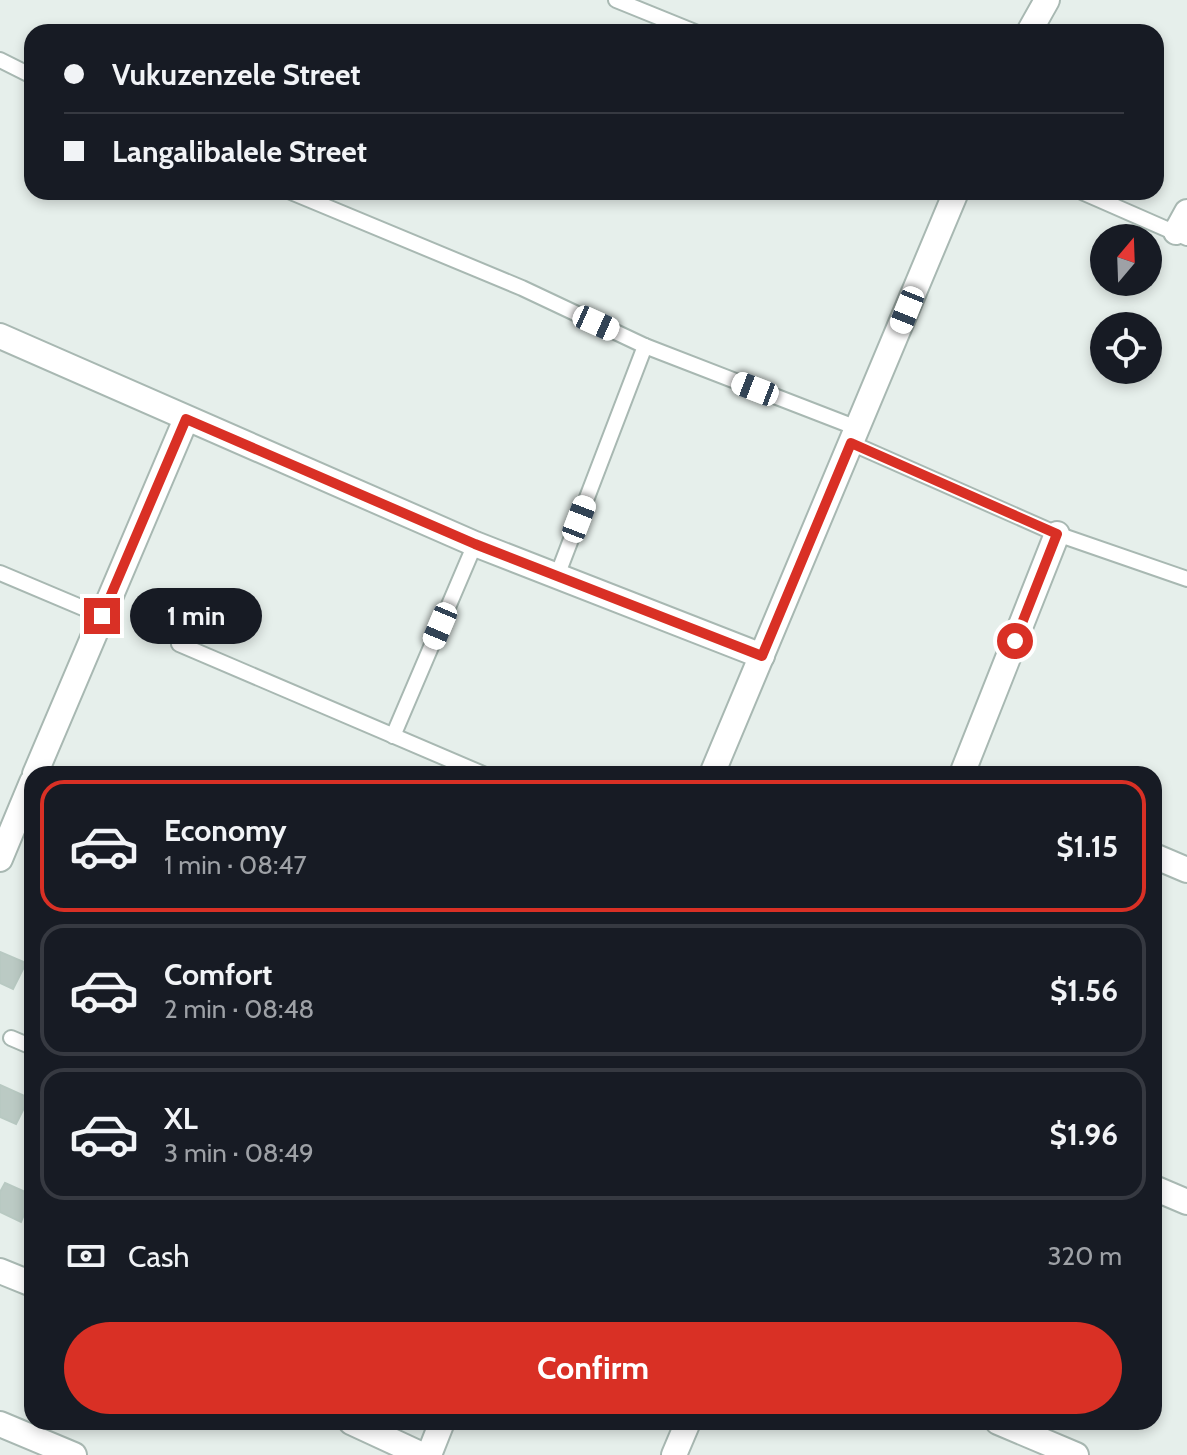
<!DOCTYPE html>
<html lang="en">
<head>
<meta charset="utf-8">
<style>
  :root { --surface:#171b24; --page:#20242c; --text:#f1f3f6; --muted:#9ea1a6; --line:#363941; --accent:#d93025 }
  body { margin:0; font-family:Cabin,sans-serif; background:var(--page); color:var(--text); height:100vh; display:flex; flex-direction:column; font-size:30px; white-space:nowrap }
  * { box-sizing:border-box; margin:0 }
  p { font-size:26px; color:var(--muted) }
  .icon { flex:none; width:44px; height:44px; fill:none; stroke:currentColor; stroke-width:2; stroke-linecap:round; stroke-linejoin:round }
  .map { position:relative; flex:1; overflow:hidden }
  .panel { position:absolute; left:24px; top:766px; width:1138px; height:664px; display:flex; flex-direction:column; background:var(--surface); border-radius:24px; box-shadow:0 4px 12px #0003 }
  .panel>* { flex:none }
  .banner { position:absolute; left:24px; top:24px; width:1140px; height:176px; border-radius:24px; box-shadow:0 4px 12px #0003; display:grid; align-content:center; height:176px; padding:0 40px; background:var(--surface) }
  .needle { width:52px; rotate:19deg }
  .tools { position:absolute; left:1090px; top:224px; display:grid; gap:16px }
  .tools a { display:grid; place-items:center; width:72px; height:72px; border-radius:50%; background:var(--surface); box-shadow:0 4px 12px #0003; font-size:40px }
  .end { position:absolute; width:36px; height:36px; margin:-18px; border:10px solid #d93025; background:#fff; box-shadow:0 0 0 4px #fff }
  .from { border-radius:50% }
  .bubble { position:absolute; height:56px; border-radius:28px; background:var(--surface); box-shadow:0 4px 12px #0003; font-size:26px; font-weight:800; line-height:56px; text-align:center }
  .car { position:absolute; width:24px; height:48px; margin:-24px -12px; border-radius:10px; box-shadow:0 0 6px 2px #0007; background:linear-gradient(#fff 24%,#345 0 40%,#fff 0 76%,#345 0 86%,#fff 0) }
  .banner b { display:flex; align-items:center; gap:28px; height:76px; font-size:30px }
  .banner b+b { border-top:2px solid var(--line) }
  .banner i { width:20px; height:20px; background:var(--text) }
  ul { padding:14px 0 0; list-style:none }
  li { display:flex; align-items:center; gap:24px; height:132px; margin:0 16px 12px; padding:0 24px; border:4px solid var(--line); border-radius:24px }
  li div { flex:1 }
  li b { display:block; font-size:30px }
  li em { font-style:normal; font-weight:800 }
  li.active { border-color:var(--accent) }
  li>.icon { width:72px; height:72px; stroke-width:1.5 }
  .pay { display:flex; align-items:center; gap:20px; height:88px; padding:0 40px; font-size:30px }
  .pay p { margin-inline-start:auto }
  .action { display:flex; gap:16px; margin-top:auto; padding:16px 40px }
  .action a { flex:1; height:92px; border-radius:48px; background:var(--accent); color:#fff; font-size:32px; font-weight:800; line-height:92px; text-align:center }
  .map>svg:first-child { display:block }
</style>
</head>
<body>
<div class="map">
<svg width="1187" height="1455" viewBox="0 0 1187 1455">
  <rect width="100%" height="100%" fill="#e6efeb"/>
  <g fill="#bbcac4" stroke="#b8c9c2" stroke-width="2">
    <polygon points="0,952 26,963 13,989 0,983"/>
    <polygon points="0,1085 29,1098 16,1124 0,1117"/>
    <polygon points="5,1183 32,1195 21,1222 0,1212 0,1192"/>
  </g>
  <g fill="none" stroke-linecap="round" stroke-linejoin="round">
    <g stroke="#a8b8b2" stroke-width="18">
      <g id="lane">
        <polyline points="616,0 695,32"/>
        <polyline points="0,60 32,76"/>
        <polyline points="291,192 522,288 645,346 857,428"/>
        <polyline points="1082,192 1187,238"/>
        <polyline points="851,443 1057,534 1187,579"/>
        <polyline points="0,573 102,616"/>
        <polyline points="557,576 645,346"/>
        <polyline points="179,644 483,774"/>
        <polyline points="393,736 475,544"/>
        <polyline points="11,1038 32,1047"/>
      </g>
    </g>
    <g stroke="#a8b8b2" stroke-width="28">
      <g id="street">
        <polyline points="1029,32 1047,0"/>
        <polyline points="1176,232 1187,212"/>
        <polyline points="0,336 475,544 762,656"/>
        <polyline points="35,774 186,419"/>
        <polyline points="712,774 956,192"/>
        <polyline points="962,774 1057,534"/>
        <polyline points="1154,856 1187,870"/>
        <polyline points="0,859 32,782"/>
        <polyline points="1154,1188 1187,1202"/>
        <polyline points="0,1271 32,1284"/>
        <polyline points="351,1422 422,1455"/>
        <polyline points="998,1422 1076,1455"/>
        <polyline points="0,1424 74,1455"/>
        <polyline points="429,1455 442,1422"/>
        <polyline points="674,1455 688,1422"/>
      </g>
    </g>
    <use href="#lane" stroke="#fff" stroke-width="14"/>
    <use href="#street" stroke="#fff" stroke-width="24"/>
  </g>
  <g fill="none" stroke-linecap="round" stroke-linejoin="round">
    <polyline stroke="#d93025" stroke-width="10" points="102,616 186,419 475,544 762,656 851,443 1057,534 1015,641"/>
  </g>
</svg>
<div class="tools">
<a><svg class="needle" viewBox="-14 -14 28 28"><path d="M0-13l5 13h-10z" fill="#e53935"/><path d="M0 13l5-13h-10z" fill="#9ea1a6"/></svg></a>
<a><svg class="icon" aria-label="locate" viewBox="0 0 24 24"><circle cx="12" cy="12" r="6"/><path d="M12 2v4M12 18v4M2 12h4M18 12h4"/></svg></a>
</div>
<i class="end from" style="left:1015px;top:641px"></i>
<i class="end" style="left:102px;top:616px"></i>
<div class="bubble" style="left:130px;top:588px;width:132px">1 min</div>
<i class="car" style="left:907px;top:310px;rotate:202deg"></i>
<i class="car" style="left:596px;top:323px;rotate:114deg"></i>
<i class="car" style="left:755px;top:389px;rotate:291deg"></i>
<i class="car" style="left:579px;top:519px;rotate:21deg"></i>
<i class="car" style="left:440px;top:626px;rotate:203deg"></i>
<div class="banner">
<b><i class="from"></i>Vukuzenzele Street</b>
<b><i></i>Langalibalele Street</b>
</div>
<section class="panel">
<ul>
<li class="active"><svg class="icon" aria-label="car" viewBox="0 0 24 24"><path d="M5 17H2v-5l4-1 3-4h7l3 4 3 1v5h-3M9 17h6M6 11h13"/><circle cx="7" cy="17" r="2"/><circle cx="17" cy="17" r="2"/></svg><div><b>Economy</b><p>1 min · 08:47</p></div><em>$1.15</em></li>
<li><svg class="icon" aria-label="car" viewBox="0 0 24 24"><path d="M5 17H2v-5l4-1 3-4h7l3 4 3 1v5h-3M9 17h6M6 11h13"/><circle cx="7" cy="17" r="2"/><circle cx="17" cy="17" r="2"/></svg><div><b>Comfort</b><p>2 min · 08:48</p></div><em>$1.56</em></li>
<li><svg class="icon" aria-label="car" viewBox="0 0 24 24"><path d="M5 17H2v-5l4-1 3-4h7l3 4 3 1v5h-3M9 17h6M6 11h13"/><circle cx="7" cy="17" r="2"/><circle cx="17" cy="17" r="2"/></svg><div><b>XL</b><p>3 min · 08:49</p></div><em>$1.96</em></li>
</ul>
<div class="pay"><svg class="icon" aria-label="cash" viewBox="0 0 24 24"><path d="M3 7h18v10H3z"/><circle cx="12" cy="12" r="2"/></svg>Cash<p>320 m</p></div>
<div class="action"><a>Confirm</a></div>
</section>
</div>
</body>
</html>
